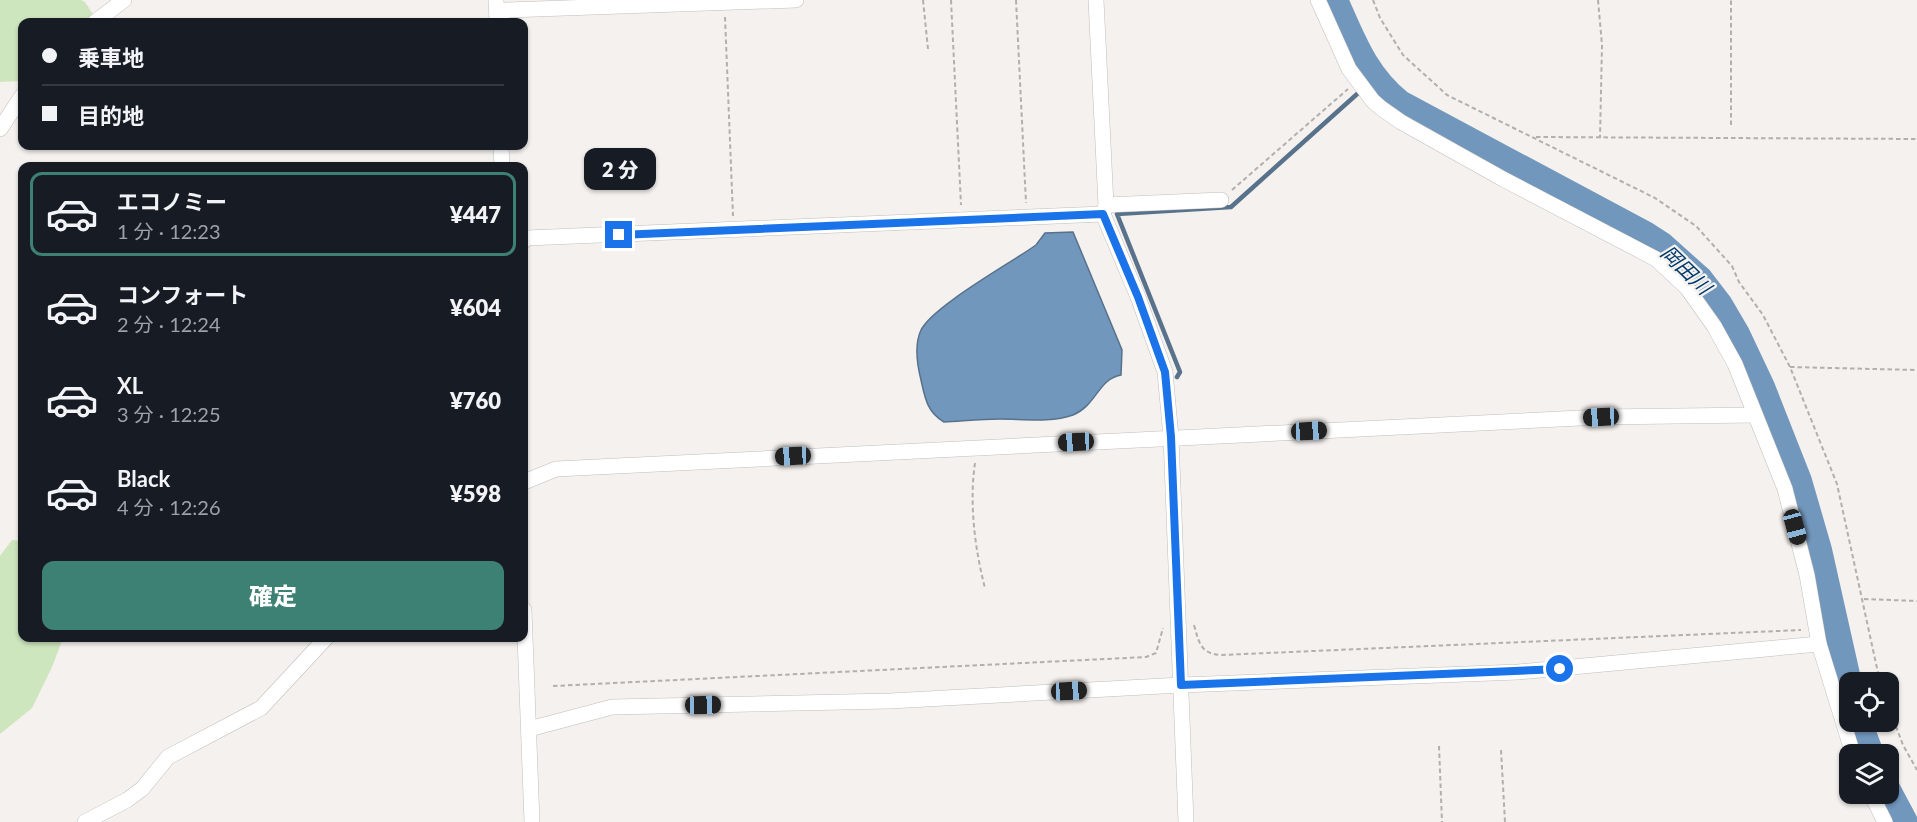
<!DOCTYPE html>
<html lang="ja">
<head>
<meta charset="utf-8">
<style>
  :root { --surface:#171b24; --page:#242831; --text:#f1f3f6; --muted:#9ea1a6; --line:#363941; --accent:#3d8074 }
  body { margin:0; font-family:Lato,"Noto Sans JP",sans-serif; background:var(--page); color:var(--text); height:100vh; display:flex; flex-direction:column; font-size:22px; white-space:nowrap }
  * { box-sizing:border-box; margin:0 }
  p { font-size:20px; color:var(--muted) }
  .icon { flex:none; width:33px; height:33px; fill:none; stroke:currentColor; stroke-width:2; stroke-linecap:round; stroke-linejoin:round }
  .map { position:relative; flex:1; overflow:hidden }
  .panel { position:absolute; left:18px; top:162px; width:510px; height:480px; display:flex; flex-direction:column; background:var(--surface); border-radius:12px; box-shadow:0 2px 4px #0004 }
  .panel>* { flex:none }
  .hud { position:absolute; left:18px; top:18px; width:510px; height:132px; border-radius:12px; box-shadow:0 2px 4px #0004; display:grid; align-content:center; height:132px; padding:0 24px; background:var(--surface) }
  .tools { position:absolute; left:1839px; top:672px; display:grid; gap:12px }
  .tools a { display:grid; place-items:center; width:60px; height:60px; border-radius:12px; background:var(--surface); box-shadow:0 2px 4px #0004; font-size:30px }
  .end { position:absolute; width:27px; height:27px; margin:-14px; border:8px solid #1a73e8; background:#fff; box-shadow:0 0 0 3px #fff }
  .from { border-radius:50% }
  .bubble { position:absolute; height:42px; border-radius:12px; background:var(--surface); box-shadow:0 2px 4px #0004; font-size:20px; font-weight:800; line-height:42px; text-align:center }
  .car { position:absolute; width:18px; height:36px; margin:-18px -9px; border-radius:8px; box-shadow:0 0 4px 2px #0007; background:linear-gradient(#222 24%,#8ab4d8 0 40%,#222 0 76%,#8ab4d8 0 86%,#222 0) }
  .hud b { display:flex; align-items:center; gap:21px; height:57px; font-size:22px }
  .hud b+b { border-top:2px solid var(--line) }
  .hud i { width:15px; height:15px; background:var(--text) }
  ul { padding:10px 0 0; list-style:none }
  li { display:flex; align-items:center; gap:18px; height:84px; margin:0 12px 9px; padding:0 12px; border:3px solid transparent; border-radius:12px }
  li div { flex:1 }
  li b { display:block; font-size:22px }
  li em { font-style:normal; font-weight:800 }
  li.selected { border-color:var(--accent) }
  li>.icon { width:54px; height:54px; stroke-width:1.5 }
  .action { display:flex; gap:12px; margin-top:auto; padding:12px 24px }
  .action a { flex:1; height:69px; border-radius:12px; background:var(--accent); color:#fff; font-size:24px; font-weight:800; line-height:69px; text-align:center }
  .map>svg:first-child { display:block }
</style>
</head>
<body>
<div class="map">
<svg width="1917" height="822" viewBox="0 0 1917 822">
  <rect width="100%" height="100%" fill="#f4f1ee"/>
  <g fill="#cde6bd">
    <polygon points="0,0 81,0 85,2 98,22 22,22 22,81 0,82"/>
    <polygon points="12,540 22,541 22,638 63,638 52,667 32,708 0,734 0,556"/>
  </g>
  <path fill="#7297bd" stroke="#58728c" stroke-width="1.5" d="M1073,232l49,118 -1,25c-23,4 -24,30 -48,40 -22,8 -50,4 -73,4 -19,0 -37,2 -56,3 -17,-10 -19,-24 -23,-42 -4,-16 -7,-35 0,-50 12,-24 90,-67 115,-85l9,-12z"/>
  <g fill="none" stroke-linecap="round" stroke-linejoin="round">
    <polyline stroke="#58728c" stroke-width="4.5" points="1177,377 1180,372 1117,214 1231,207 1375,78"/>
    <g stroke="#7297bd" stroke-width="26">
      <path d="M1335,0c18,40 30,75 65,103l245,131 17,11 38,34 20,26 17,29 25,53 37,94 20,69 31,138"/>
      <polyline points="1859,722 1871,754"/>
      <polyline points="1888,790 1905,822"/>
    </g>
    <g stroke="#c1bebb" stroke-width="16">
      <g id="street">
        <polyline points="496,0 497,22"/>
        <polyline points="1096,0 1106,205 1103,214 1138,297 1165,372 1171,437 1186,822"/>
        <polyline points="1318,0 1349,69 1373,101 1381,108 1401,122 1503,179 1656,259 1687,288 1714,326 1735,364 1785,489 1807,575 1819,644 1853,754"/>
        <polyline points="95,22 124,0"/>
        <polyline points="498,22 506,10 796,0"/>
        <polyline points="0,129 22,96"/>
        <polyline points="501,146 502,166"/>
        <polyline points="1106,205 1221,200"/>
        <polyline points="524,241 527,238 1103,214"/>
        <polyline points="524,482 556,469 1601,417 1755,415"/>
        <polyline points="524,610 532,822"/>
        <polyline points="529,729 612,707 890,701 1181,685 1518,672 1819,644"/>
        <polyline points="1871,794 1885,822"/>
        <polyline points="85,822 127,800 142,789 168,757 261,708 326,638"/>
      </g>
    </g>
    <g stroke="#b2b0ad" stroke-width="2" stroke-dasharray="4.5 3" stroke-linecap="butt">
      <polyline points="923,0 928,49"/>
      <polyline points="951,0 961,205"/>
      <polyline points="1016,0 1026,203"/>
      <polyline points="1373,0 1380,18 1403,55 1447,95 1655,198 1696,226 1732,266 1739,282 1763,315 1790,367 1837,484 1880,682"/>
      <polyline points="1598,0 1602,45 1600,138"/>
      <polyline points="725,17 733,216"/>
      <polyline points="1731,125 1731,0"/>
      <polyline points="1536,137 1917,139"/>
      <polyline points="1232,190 1348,89"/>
      <polyline points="1790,367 1917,370"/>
      <path d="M975,463c-6,40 0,87 10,125"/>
      <polyline points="1864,599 1917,601"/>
      <path d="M1194,625c5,18 7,29 27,30l580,-25"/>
      <polyline points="553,686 1146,657 1156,653 1163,628"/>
      <polyline points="1888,705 1903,745 1917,770"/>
      <polyline points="1439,746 1442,822"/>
      <polyline points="1501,750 1505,822"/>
    </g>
    <use href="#street" stroke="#fff" stroke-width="15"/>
  </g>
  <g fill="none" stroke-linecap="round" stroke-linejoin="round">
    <polyline stroke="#1a73e8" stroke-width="8" points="619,235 1103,214 1138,297 1165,372 1171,437 1181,685 1560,669"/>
  </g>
  <g text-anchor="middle" stroke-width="4.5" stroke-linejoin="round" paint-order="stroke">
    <g font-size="20" font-style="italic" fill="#003a6b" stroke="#f4f1ee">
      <text transform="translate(1686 270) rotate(44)" y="7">岡田川</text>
    </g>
  </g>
</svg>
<div class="tools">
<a><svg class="icon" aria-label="locate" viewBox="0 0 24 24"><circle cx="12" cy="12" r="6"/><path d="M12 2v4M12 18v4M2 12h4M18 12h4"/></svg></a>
<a><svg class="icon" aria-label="layers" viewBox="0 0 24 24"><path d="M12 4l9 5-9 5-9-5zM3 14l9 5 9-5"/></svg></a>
</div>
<i class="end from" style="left:1560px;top:669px"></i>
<i class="end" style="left:619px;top:235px"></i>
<div class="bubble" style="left:584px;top:148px;width:72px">2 分</div>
<i class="car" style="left:1601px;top:417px;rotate:267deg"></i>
<i class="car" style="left:1309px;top:431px;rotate:87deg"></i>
<i class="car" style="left:1076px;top:442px;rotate:267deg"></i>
<i class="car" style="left:793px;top:456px;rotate:267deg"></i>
<i class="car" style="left:1795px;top:527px;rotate:165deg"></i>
<i class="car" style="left:1069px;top:691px;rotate:87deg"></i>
<i class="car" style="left:703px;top:705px;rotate:89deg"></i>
<div class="hud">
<b><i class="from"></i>乗車地</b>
<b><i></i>目的地</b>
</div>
<section class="panel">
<ul>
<li class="selected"><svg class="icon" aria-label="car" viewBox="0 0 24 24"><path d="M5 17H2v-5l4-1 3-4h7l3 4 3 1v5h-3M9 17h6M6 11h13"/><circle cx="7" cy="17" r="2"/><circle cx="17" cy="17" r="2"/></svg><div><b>エコノミー</b><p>1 分 · 12:23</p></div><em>¥447</em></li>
<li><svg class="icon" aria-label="car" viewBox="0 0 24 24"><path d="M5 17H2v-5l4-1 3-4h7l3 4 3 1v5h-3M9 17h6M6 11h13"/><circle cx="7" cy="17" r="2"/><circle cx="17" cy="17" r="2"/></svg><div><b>コンフォート</b><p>2 分 · 12:24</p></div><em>¥604</em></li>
<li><svg class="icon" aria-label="car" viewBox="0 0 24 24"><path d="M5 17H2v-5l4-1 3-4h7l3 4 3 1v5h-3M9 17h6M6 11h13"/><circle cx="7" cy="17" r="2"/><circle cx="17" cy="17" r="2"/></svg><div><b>XL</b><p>3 分 · 12:25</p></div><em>¥760</em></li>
<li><svg class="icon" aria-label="car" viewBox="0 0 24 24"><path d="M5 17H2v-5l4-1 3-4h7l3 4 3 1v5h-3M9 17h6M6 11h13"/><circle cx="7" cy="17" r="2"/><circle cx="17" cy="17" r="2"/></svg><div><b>Black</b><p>4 分 · 12:26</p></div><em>¥598</em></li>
</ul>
<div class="action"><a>確定</a></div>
</section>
</div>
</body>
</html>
